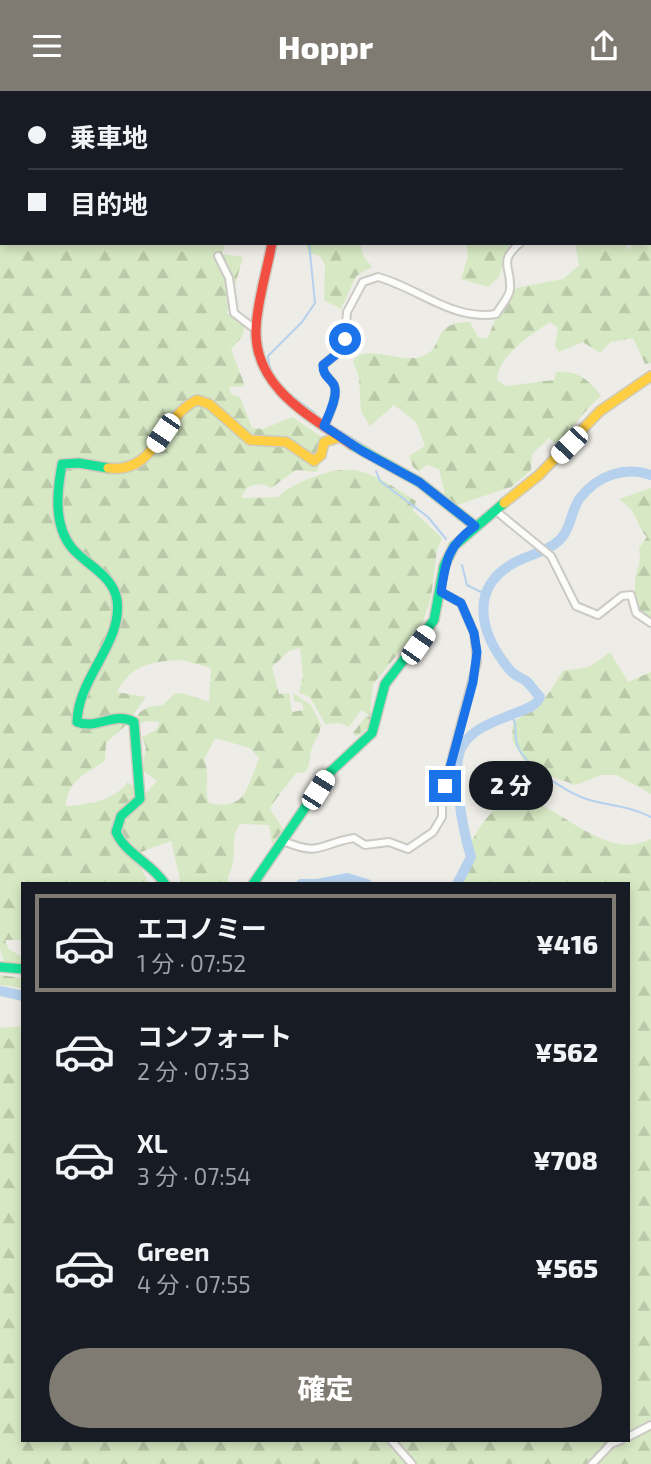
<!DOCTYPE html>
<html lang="ja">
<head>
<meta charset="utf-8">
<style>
  :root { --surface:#171b24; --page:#242831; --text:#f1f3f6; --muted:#9ea1a6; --line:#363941; --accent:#7f7b72 }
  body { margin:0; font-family:"Exo 2","Noto Sans JP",sans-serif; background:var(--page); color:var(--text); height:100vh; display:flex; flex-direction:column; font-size:26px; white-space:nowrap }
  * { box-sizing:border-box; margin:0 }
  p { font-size:23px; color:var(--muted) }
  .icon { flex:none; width:38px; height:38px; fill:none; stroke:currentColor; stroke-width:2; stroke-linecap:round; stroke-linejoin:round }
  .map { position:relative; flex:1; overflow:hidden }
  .details { position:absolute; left:21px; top:791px; width:609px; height:560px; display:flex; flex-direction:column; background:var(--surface); border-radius:0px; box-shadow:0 4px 10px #0003 }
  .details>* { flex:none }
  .banner { position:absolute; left:0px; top:0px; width:651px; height:154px; box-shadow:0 4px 10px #0003; display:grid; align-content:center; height:154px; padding:0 28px; background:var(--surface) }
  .end { position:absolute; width:32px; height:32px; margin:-16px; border:9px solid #1a73e8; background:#fff; box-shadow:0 0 0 4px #fff }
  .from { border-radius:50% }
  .bubble { position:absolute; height:49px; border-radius:24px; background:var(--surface); box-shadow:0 4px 10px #0003; font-size:23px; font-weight:800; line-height:49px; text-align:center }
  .car { position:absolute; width:21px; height:42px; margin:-21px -10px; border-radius:9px; box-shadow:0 0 5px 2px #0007; background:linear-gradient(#fff 24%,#345 0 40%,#fff 0 76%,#345 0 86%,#fff 0) }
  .banner b { display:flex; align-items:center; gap:24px; height:66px; font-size:26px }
  .banner b+b { border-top:2px solid var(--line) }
  .banner i { width:18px; height:18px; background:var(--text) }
  ul { padding:12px 0 0; list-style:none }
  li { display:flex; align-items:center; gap:21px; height:98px; margin:0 14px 10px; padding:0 14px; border:4px solid transparent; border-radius:0px }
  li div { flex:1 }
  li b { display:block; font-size:26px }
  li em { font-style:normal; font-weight:800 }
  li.on { border-color:var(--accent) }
  li>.icon { width:63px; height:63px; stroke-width:1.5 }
  .cta { display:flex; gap:14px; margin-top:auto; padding:14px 28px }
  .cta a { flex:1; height:80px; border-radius:42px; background:var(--accent); color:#fff; font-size:28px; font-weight:800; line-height:80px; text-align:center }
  header { display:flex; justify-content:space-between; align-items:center; height:91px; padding:0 28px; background:var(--accent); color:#fff; font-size:32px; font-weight:800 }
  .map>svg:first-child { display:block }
</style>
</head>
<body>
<header><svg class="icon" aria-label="menu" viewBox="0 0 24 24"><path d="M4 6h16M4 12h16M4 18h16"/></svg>Hoppr<svg class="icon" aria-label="share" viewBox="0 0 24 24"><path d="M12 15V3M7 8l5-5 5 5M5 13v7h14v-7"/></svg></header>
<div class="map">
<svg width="651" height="1373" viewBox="0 0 651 1373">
  <defs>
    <pattern id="forest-firs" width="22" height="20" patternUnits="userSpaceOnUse" patternTransform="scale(1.75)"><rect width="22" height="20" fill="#d7e9c4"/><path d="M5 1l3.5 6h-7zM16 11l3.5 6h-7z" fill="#bac9a9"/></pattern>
    <pattern id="cemetery-stones" width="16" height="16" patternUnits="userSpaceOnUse" patternTransform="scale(1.75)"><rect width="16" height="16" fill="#d7e9c4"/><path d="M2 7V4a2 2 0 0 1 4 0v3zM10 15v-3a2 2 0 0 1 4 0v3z" fill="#bac9a9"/></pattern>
  </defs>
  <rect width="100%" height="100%" fill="#eeece6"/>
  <g fill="url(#forest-firs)" fill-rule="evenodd">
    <path d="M0,0h264l-262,2v150h224l-4,11 21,3 -16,56 18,13 -3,11 -11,12 14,37 -16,1 2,7 9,3 12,31 11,1 29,-12 40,27 -7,2 -8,26 -21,-2 -25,18c-11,-7 -26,-4 -29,10l36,-1c9,-9 17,-12 28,-17 50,-22 67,-6 110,21l-3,10 29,27 -5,12 -6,47 -9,28 -49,59 -3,32 -9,-6 -12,17 -9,-4 -15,1 -15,-27 -11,-4 4,-17 -3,-28 -11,3 -17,16 7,27 10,-1 3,19 12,-2 -2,-7 -8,-2 -1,-8 18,12 10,20c-1,10 -6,14 -9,23 -4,10 0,15 -7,24l-9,1c-5,7 -24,30 -26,36l13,20 -11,15 -3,-19 -29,-1c-10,15 -4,22 -7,38 -1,9 -6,12 -5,22h-47l-10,-43 -30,11 -5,5 13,27h-126v56h-18l3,8 15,10v7l-19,-3 -4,-13zM182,569l29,8 -2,34 -26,-9 -9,1 -11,11 -14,2 -9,5 -10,15 17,-6 13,1 -4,8 -14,7 4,10 -4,23 15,11 -12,13 -18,-12c-10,18 -41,23 -61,24 1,-25 20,-33 39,-45l1,-18 19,-17 21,-29 -29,-5c15,-28 35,-31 65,-32zM215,647l35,10 9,10c-12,29 -12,53 -50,45 -6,-15 2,-29 -5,-43z"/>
    <polygon points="433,0 651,0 649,39 649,2 432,2"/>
    <path d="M651,74v198l-6,1 -12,-26 -22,4 -11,11 -17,-11 -24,10 -4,-6 3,-18 -8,-6c-19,13 -52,33 -53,58l9,6 48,-6 2,-8c20,-2 33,7 45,24 -18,15 -28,33 -45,48l-7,-6 -17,16 -1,16 -20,17 -54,18 -12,-10 -6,-26 -12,-4 -8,6 -6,-4 -4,-11 16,-10 -9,-24 -22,-17 -24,21 -9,-15 -2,-33 -6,-17c11,-18 46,2 67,-4 27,-7 8,-35 50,-35l8,15 9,2 12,-28 17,-23 47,-9 16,-14 -4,-22h47l8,7 2,-7h17z"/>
    <polygon points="305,152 360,152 364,166 372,176 356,185 341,218 324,209 325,174 320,165 309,162"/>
    <polygon points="466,152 510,152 499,186 488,196 461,188 468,165"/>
    <path d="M651,397v131l-13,-7c-2,-10 -4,-20 -3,-30 1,-13 7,-19 4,-34l8,-11c-14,-16 -6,-22 -28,-38z"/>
    <polygon points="610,561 628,591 651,581 651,703 617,684 601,684 576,694 529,678 512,649 513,632 546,606 563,580 589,576"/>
    <path d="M516,705c44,7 88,67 135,43v625h-651v-436l23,-2v414h605v-556h-170c6,-34 25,-75 58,-88z"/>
    <polygon points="0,884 23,887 23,897 0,894"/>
  </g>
  <path fill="url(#cemetery-stones)" d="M366,625l6,1c0,8 -8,17 -16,19l-3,-3z"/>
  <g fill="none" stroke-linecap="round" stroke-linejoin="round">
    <g stroke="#b5d1ed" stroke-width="2">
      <polyline points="437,2 439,0"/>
      <path d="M309,152l6,60 -13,19 -34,34c1,26 28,43 47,57"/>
      <polyline points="341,340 373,360"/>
      <polyline points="376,380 380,390 428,426 446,448"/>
      <polyline points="462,474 467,494 485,503"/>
      <path d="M507,626l7,3c3,9 0,19 4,27 8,20 54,49 75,54 21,5 38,6 58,16"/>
    </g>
    <g stroke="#b5d1ed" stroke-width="10">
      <polyline points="301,793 316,793"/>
      <polyline points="318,793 347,787 367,793"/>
      <path d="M457,793l14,-27c-7,-23 -22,-92 -8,-112 10,-17 33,-24 50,-31 10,-4 23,-7 27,-17 -5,-5 -9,-12 -14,-16 -6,-4 -13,-6 -17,-12 -28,-34 -41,-79 3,-105 15,-9 40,-13 51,-28 8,-10 9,-28 17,-38 18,-23 45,-32 71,-23"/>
      <polyline points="0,900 23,905"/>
    </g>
    <g stroke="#cccac4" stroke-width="10">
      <g id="street">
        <polyline points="307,0 312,2"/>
        <polyline points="351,2 353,0"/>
        <polyline points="649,75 651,74"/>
        <polyline points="218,165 229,187 234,222 256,239"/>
        <path d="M325,335c3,-10 14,-30 9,-41 -5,-9 -11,-9 -11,-20l21,-17 3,-36 16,-30 15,-5c40,11 75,44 118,37 4,-7 14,-18 14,-25 2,-23 -13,-26 10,-46"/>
        <polyline points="496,420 551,465 576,515 598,524 622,505 631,504 636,522 651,532"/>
        <path d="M283,750c39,16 35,3 71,-3l11,7 24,-3 19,7 25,-17 9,-15v-21l35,-134 -3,-29 -13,-30 -20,-11"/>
        <polyline points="628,1346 651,1334"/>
        <polyline points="391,1349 412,1373"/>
        <polyline points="592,1373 611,1353 621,1349"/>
      </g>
    </g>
    <g stroke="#cecabd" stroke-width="12">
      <g id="fast">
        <polyline points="352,354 419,391 475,435"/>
        <path d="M108,377l-29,-5 -17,1c-5,27 -9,61 10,84 14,17 41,27 45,52 6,43 -39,77 -40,122 20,8 37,-11 57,0l6,77 -19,17 -5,16c10,23 36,31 49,52"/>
        <polyline points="253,793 328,683 372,642 385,593 434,529 444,475 454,455 504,412"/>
        <polyline points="0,876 23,878"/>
      </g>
    </g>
    <g stroke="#cecabd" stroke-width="12">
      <g id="slow">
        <path d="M108,377c50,6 51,-50 89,-68l12,4 41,36 36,2 28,19 7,-6 3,-13 16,-5"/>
        <polyline points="504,412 539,384 600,320 651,285"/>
      </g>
    </g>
    <g stroke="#cecabd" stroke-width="12">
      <g id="jam">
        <polyline points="279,0 279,2"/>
        <path d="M272,152c-5,28 -15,58 -16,86 -2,59 54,87 96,116"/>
      </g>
    </g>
    <use href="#street" stroke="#fcfcfb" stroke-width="6"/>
    <use href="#fast" stroke="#16e098" stroke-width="9"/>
    <use href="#slow" stroke="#ffcf43" stroke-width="9"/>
    <use href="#jam" stroke="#f24e42" stroke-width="9"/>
  </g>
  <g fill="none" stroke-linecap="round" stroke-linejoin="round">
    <path stroke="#1a73e8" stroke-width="9" d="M345,248l-1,9 -21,17c0,11 6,12 11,20 5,11 -6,31 -10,41l38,25 57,31 56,44c-28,21 -29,34 -34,66l20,11 13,30 3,19 -4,30 -28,104"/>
  </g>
</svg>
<i class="end from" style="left:345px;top:248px"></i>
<i class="end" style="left:445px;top:695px"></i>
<div class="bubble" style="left:469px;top:670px;width:84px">2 分</div>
<i class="car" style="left:163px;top:342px;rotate:214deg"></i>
<i class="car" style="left:569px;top:354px;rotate:224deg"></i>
<i class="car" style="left:418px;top:554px;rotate:35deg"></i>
<i class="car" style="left:318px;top:699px;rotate:32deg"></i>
<div class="banner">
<b><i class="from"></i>乗車地</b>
<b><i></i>目的地</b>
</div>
<section class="details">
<ul>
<li class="on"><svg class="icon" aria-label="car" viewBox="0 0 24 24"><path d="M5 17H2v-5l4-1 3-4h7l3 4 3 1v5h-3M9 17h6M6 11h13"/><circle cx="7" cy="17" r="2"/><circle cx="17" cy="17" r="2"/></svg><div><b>エコノミー</b><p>1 分 · 07:52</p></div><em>¥416</em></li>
<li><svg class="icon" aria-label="car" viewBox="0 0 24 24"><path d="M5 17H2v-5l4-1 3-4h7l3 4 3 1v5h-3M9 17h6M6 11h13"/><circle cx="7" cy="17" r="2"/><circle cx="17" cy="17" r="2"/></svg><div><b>コンフォート</b><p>2 分 · 07:53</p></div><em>¥562</em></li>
<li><svg class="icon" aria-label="car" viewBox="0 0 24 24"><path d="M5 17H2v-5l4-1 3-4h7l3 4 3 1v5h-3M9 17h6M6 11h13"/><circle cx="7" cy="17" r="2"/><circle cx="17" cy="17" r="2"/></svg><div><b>XL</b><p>3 分 · 07:54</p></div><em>¥708</em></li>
<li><svg class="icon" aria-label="car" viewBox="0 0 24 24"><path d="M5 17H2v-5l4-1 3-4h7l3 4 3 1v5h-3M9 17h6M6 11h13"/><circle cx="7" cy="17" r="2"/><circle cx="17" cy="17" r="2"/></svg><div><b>Green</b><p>4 分 · 07:55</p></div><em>¥565</em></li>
</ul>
<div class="cta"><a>確定</a></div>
</section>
</div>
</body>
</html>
